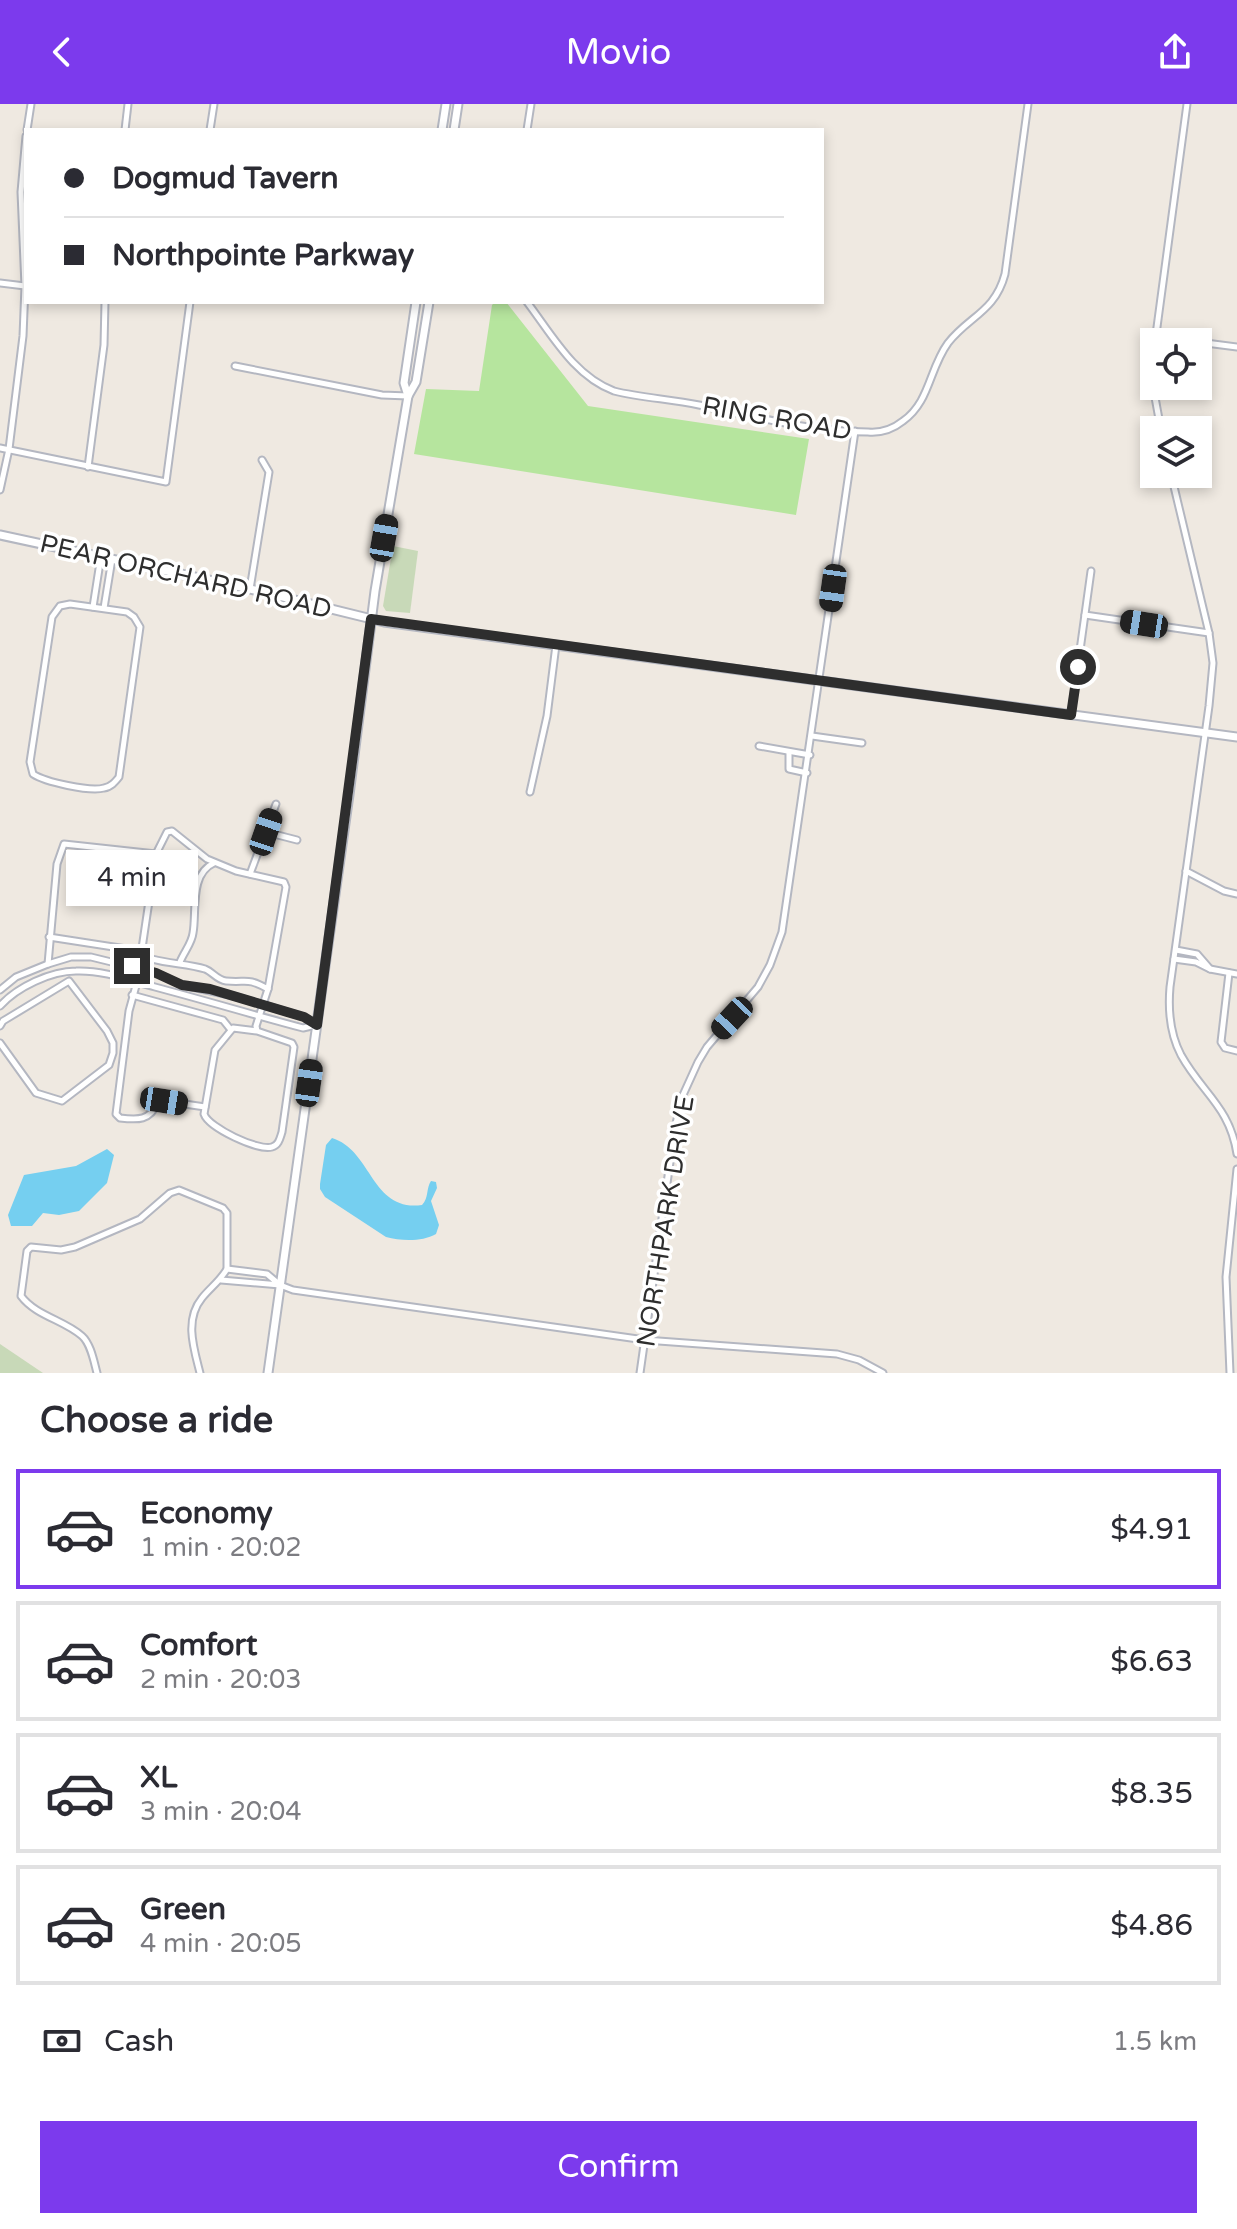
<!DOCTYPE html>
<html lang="en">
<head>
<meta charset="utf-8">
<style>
  :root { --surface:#fff; --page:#f7f7f7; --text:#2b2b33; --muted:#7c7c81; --line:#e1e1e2; --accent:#7c3aed }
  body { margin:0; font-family:"Varela Round",sans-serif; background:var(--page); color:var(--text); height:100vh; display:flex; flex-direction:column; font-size:30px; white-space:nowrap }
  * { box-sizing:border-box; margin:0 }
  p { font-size:26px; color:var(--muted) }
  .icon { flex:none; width:44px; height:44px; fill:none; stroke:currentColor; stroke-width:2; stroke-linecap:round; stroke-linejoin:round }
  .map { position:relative; height:1269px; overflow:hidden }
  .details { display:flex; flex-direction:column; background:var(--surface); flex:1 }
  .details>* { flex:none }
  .guide { position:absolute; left:24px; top:24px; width:800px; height:176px; border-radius:0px; box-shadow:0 4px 12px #0003; display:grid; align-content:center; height:176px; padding:0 40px; background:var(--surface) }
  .controls { position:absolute; left:1140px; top:224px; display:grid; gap:16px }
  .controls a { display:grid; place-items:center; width:72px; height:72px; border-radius:0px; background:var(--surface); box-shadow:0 4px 12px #0003; font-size:40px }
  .end { position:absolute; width:36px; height:36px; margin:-18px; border:10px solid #2e2e2e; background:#fff; box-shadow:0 0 0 4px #fff }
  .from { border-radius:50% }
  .bubble { position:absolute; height:56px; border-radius:0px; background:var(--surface); box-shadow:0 4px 12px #0003; font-size:26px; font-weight:600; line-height:56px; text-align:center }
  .car { position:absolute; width:24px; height:48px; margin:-24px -12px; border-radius:10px; box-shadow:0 0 6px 2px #0007; background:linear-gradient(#222 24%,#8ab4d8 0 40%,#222 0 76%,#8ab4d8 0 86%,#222 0) }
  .guide b { display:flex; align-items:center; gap:28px; height:76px; font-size:30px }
  .guide b+b { border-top:2px solid var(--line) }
  .guide i { width:20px; height:20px; background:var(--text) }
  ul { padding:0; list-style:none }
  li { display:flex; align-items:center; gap:24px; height:120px; margin:0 16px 12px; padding:0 24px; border:4px solid var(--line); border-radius:0px }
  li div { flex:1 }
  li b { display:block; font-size:30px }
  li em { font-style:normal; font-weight:600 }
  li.selected { border-color:var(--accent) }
  li>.icon { width:72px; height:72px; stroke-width:1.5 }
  h2 { padding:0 40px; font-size:36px; line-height:96px }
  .pay { display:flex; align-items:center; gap:20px; height:88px; padding:0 40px; font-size:30px }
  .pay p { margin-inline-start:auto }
  .action { display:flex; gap:16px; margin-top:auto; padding:16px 40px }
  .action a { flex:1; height:92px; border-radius:0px; background:var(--accent); color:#fff; font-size:32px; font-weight:600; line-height:92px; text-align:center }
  header { display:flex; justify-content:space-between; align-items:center; height:104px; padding:0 40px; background:var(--accent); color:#fff; font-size:36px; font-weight:600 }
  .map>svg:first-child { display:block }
</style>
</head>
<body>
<header><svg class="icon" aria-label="back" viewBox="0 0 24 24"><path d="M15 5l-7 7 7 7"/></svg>Movio<svg class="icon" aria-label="share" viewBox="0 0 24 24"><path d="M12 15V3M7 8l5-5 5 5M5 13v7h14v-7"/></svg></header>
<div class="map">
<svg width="1237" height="1269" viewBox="0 0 1237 1269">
  <rect width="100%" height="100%" fill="#efe9e1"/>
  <polygon fill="#b6e59e" points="495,198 506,198 588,302 809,335 796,411 414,350 426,285 479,287 492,201"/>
  <g fill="#c8d9b8">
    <polygon points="393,442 418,447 410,509 386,507 383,502"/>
    <polygon points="0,1240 43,1269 0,1269"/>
  </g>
  <g fill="#75cff0">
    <path d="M332,1034c40,12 39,74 90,67 7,-7 4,-17 9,-24l5,1 1,6 -6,13 8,24 -3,9c-14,8 -35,7 -50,3l-61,-40 -5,-8v-5l6,-39z"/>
    <polygon points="107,1045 114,1051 107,1079 79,1107 59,1111 43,1109 32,1122 11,1122 8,1111 24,1071 76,1062"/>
  </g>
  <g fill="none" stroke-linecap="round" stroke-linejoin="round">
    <g stroke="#b4b7c1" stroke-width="9">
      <g id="street">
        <polyline points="27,26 31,0"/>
        <polyline points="125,26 128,0"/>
        <polyline points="210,26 214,0"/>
        <polyline points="527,26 531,0"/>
        <polyline points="0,179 25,182"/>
        <path d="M527,198c25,33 47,74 87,89 28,7 57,8 85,14 54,11 113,27 169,27 12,1 25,-3 35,-11 27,-19 26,-52 45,-78 21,-27 47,-31 57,-69l23,-170"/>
        <polyline points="1156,232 1198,238"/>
        <polyline points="1155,238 1187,0"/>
        <polyline points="1198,238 1237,243"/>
        <polyline points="1154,243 1152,277 1161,326"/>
        <polyline points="235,262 382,291 408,292"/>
        <polyline points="0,344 166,378 190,198"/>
        <polyline points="88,363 104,241 105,198"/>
        <path d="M1171,370l38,159 4,30 -4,43 -39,281c-2,23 0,47 11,68 21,38 49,52 56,99"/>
        <polyline points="0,386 9,345 23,232 25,182 21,88 26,32"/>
        <polyline points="250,485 269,368 262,356"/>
        <path d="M70,500l57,8 7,5 6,10 -21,150c-4,5 -8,10 -15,11 -14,4 -59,-6 -71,-14l-3,-12 22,-145 8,-11z"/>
        <polyline points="93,503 101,452"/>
        <polyline points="104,504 112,455"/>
        <polyline points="1085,511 1209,529"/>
        <polyline points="1071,611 1091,467"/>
        <polyline points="812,632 862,639"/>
        <polyline points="759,642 810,651"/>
        <polyline points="789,649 789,665 807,669"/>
        <polyline points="530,688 547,612 556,541"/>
        <polyline points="266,728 297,736"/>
        <path d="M156,750l-19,128 -8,29 -13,103 4,4c18,2 30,3 38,-16l6,-1 41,6"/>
        <polyline points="1186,767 1224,787 1237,790"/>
        <polyline points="250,770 276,700"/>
        <path d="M49,833l84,13c17,14 50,12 72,19 8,3 12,11 21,12 22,2 20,-4 42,8"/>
        <polyline points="1174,855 1196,858 1210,865 1197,850 1176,846"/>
        <path d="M180,858c4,-10 12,-19 13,-29 4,-21 -4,-59 21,-70"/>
        <path d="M48,860l9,-100 7,-20 92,10 11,-22 5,-1 35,28 29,12 48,11 2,5 -18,102 -12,37 1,5 35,12 2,4 -12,85c-2,6 -3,13 -10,15 -14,4 -63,-19 -68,-33l11,-64 18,-22 24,3"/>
        <polyline points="1210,865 1237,870"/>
        <polyline points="1229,869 1221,938 1225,944 1237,947"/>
        <polyline points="0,886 16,873 48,860 71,853 91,853 156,869 182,881 234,892 304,913 316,921"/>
        <polyline points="132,891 223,916 231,926"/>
        <path d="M0,902c17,-19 51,-35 76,-35 27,-1 53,9 79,16 49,13 99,28 148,41l13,-3"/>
        <polyline points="0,922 3,917 69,877 107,927 113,939 113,949 109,961 62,997 36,989 0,939"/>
        <polyline points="221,1176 280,1181 267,1170 227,1165"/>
        <polyline points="280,1181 293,1186 645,1236 837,1250 859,1256 883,1269"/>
        <path d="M97,1269c-3,-11 -6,-29 -15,-37 -18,-16 -46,-20 -61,-40l6,-45 4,-4 30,3 14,-3 65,-28 30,-26 9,-3 44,18 4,5v56c-7,12 -17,19 -25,29 -18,22 -8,51 -2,75"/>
        <polyline points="640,1269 675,1023 683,991 698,958 707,943 758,883 770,861 782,828 855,327"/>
        <polyline points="1230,1269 1226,1173 1237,1065"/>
      </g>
    </g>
    <g stroke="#b4b7c1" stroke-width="11">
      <g id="secondary">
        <polyline points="442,26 446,0"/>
        <polyline points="454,26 458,0"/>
        <polyline points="408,292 404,279 416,198"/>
        <polyline points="0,431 250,485 384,518 1237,633"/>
        <polyline points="268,1269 349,691 375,487 408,292 416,278 429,198"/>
      </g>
    </g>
    <use href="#street" stroke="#fff" stroke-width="5"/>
    <use href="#secondary" stroke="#fff" stroke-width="7"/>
  </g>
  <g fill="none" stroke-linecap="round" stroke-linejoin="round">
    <polyline stroke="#2e2e2e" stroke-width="10" points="132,862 156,869 182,881 210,885 304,913 317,921 371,515 1071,611 1078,563"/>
  </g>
  <g text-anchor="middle" stroke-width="7" stroke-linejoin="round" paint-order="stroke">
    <g font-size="26" fill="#2e2e2e" stroke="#fff">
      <text transform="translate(777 314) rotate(10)" y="9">RING ROAD</text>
      <text transform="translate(186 472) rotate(13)" y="9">PEAR ORCHARD ROAD</text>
      <text transform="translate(665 1117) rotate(-81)" y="9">NORTHPARK DRIVE</text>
    </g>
  </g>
</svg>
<div class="controls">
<a><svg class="icon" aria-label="locate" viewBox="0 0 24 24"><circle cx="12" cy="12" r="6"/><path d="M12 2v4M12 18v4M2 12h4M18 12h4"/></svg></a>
<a><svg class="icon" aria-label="layers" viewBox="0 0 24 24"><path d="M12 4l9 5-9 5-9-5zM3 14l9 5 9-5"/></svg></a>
</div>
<i class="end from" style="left:1078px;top:563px"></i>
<i class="end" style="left:132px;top:862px"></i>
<div class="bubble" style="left:66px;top:746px;width:132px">4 min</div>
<i class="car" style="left:384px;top:434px;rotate:10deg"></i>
<i class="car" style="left:833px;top:484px;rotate:188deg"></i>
<i class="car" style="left:1144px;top:520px;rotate:279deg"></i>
<i class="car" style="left:266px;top:728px;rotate:19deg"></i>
<i class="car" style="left:732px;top:914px;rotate:223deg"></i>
<i class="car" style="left:309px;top:979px;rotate:8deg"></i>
<i class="car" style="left:164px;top:997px;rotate:99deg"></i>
<div class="guide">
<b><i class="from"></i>Dogmud Tavern</b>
<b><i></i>Northpointe Parkway</b>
</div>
</div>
<section class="details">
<h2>Choose a ride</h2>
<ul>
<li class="selected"><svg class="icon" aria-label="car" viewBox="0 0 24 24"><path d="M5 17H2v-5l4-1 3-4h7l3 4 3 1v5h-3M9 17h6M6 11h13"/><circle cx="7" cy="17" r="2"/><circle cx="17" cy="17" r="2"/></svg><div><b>Economy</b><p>1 min · 20:02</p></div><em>$4.91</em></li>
<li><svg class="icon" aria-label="car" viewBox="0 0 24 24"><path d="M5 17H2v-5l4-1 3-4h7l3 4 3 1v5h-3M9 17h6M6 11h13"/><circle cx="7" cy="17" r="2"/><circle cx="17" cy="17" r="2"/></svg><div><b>Comfort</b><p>2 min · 20:03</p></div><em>$6.63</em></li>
<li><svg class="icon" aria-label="car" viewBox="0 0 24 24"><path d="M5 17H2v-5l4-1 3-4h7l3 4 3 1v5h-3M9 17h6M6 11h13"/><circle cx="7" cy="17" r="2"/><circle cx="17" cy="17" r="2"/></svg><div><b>XL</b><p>3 min · 20:04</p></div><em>$8.35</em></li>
<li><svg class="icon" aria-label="car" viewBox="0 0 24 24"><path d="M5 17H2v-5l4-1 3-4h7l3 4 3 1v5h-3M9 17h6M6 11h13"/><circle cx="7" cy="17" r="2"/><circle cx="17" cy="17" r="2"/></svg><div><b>Green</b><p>4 min · 20:05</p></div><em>$4.86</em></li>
</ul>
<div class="pay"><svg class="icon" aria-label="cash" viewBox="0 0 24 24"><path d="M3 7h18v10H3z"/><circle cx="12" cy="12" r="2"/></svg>Cash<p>1.5 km</p></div>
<div class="action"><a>Confirm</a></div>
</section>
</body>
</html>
